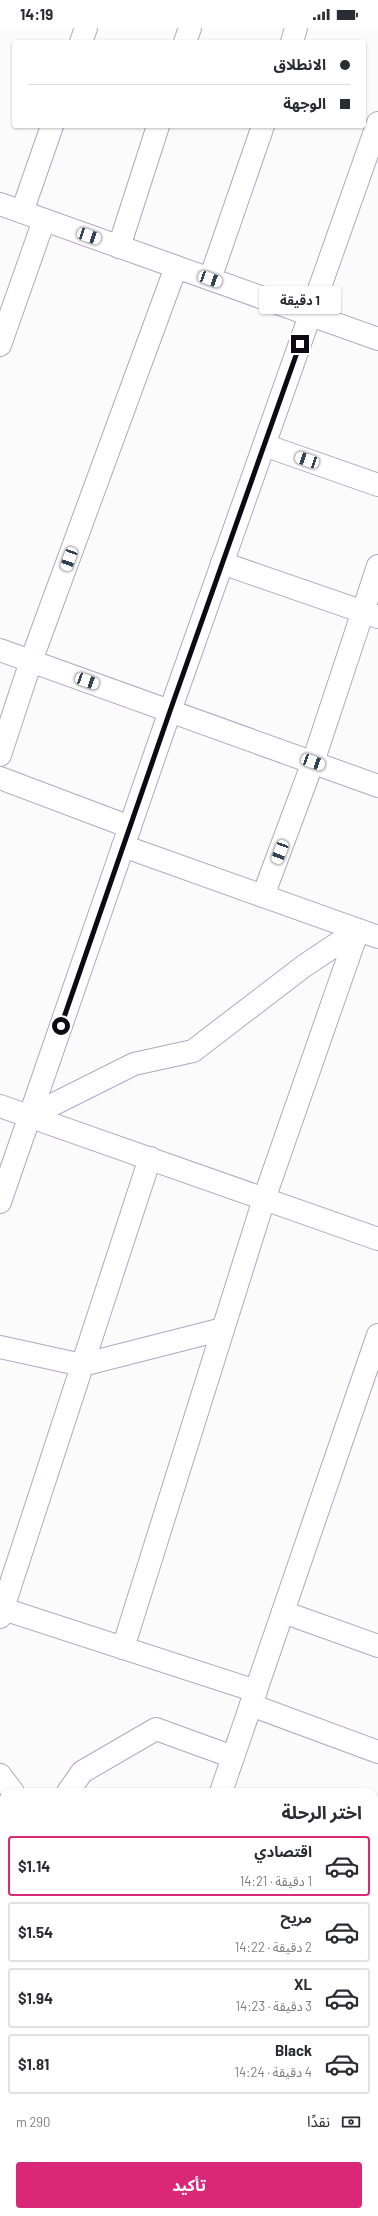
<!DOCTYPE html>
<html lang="ar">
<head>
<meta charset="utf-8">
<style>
  :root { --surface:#fff; --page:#f2f2f3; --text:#2b2b33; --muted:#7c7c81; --line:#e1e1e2; --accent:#db2777 }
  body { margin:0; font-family:Barlow,"Noto Sans Arabic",sans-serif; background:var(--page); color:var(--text); direction:rtl; height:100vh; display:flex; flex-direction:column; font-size:15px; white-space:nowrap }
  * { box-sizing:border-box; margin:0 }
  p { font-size:13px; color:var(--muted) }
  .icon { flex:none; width:22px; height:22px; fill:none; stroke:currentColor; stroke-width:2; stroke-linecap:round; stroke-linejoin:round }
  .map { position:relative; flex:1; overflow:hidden; direction:ltr }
  .side { position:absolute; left:0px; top:1760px; width:378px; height:428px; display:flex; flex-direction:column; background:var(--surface); border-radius:12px 12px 0 0; box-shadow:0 1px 3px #0004; direction:rtl }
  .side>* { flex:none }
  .hud { position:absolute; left:12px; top:12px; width:354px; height:88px; border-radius:4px; box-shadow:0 1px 3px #0004; direction:rtl; display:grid; align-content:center; height:88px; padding:0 16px; background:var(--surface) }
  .end { position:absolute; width:18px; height:18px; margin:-9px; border:5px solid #0e0913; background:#fff; box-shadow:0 0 0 2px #fff }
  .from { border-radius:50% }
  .bubble { position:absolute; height:28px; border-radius:4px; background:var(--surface); box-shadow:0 1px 3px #0004; font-size:13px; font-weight:700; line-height:28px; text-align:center; direction:rtl }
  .car { position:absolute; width:12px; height:24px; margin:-12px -6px; border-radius:5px; box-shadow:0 0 3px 1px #0007; background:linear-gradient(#fff 24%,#345 0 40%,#fff 0 76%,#345 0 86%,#fff 0) }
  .hud b { display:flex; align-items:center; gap:14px; height:38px; font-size:15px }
  .hud b+b { border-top:1px solid var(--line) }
  .hud i { width:10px; height:10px; background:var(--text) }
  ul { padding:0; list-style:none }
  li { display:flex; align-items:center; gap:12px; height:60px; margin:0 8px 6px; padding:0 8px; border:2px solid var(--line); border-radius:4px }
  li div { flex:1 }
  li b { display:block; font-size:15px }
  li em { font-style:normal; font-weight:700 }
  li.current { border-color:var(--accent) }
  li>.icon { width:36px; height:36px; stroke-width:1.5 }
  h2 { padding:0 16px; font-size:18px; line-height:48px }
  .pay { display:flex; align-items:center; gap:10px; height:44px; padding:0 16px; font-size:15px }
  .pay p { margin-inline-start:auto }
  .action { display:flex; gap:8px; margin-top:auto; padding:8px 16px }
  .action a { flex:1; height:46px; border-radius:4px; background:var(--accent); color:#fff; font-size:16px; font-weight:700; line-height:46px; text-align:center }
  .status { display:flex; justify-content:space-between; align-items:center; height:28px; padding:0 20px; background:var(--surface); direction:ltr }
  .status svg { height:11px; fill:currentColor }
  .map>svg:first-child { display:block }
</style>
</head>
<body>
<div class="status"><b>14:19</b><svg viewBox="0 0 49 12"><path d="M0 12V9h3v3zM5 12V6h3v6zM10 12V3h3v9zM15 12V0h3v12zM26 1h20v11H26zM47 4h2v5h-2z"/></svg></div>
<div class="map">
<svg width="378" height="2188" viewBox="0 0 378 2188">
  <rect width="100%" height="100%" fill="#fbfbfb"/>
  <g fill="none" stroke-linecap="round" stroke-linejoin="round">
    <g stroke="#b4a6c3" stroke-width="24">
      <g id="minor">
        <polyline points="81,14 86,0"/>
        <polyline points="185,14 190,0"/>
        <polyline points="292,14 296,0"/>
        <polyline points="0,176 378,311"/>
        <polyline points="22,184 52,98"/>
        <polyline points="119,219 158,98"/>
        <polyline points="210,251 263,98"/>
        <polyline points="0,317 44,192"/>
        <polyline points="264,417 378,457"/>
        <polyline points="222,535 378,589"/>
        <polyline points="0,622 378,758"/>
        <polyline points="0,727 31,633 176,239"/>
        <polyline points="0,750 130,799"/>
        <polyline points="123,818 378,909"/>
        <polyline points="263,868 313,734 378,538"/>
        <polyline points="0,1078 378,1211"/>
        <polyline points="30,1088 134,1036 193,1023 304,938 358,902 264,1171 123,1620"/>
        <polyline points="0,1174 170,683 378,95"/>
        <polyline points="0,1319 82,1337 223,1301"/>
        <polyline points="0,1580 256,1663"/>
        <polyline points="283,1584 378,1618"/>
        <polyline points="0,1589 150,1130"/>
        <polyline points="251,1677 378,1724"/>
        <polyline points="0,1747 13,1764"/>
        <polyline points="68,1764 82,1744 156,1701 233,1729"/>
        <polyline points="221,1764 378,1307"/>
        <polyline points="374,1855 378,1856"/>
        <polyline points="0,1876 4,1868"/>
        <polyline points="0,1931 4,1932"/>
        <polyline points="374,2007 378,2009"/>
      </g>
    </g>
    <use href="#minor" stroke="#fff" stroke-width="22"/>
  </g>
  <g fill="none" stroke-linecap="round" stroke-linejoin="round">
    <polyline stroke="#0e0913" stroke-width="5" points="61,998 170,683 300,316"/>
  </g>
</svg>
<i class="end from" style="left:61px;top:998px"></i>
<i class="end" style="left:300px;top:316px"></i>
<div class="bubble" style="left:259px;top:258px;width:82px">1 دقيقة</div>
<i class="car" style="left:89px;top:208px;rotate:109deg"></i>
<i class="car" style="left:210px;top:251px;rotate:110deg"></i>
<i class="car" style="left:307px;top:432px;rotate:289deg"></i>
<i class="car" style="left:69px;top:531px;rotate:200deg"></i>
<i class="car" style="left:87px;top:653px;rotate:110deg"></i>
<i class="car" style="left:313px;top:734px;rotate:110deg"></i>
<i class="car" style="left:280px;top:824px;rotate:201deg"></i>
<div class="hud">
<b><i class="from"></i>الانطلاق</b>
<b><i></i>الوجهة</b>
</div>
<section class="side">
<h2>اختر الرحلة</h2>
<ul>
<li class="current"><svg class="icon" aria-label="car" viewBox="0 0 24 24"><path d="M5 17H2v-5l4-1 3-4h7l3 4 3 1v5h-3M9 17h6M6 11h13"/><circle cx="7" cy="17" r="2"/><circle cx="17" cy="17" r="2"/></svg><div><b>اقتصادي</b><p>1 دقيقة · 14:21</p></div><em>$1.14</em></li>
<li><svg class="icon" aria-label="car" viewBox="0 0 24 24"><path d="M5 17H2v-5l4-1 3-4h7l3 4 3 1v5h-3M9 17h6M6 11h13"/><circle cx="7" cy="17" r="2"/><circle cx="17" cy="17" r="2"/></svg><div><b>مريح</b><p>2 دقيقة · 14:22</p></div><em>$1.54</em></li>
<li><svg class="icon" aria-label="car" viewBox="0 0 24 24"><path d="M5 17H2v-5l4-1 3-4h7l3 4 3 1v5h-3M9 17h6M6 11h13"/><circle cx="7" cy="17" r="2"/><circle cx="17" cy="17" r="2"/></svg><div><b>XL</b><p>3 دقيقة · 14:23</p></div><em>$1.94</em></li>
<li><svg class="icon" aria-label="car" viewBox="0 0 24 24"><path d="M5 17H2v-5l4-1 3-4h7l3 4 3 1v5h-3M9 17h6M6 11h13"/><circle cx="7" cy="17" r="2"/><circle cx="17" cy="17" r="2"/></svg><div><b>Black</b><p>4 دقيقة · 14:24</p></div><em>$1.81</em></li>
</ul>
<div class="pay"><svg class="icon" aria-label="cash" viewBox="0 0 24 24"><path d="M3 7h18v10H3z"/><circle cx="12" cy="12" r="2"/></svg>نقدًا<p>290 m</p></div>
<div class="action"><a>تأكيد</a></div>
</section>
</div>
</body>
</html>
